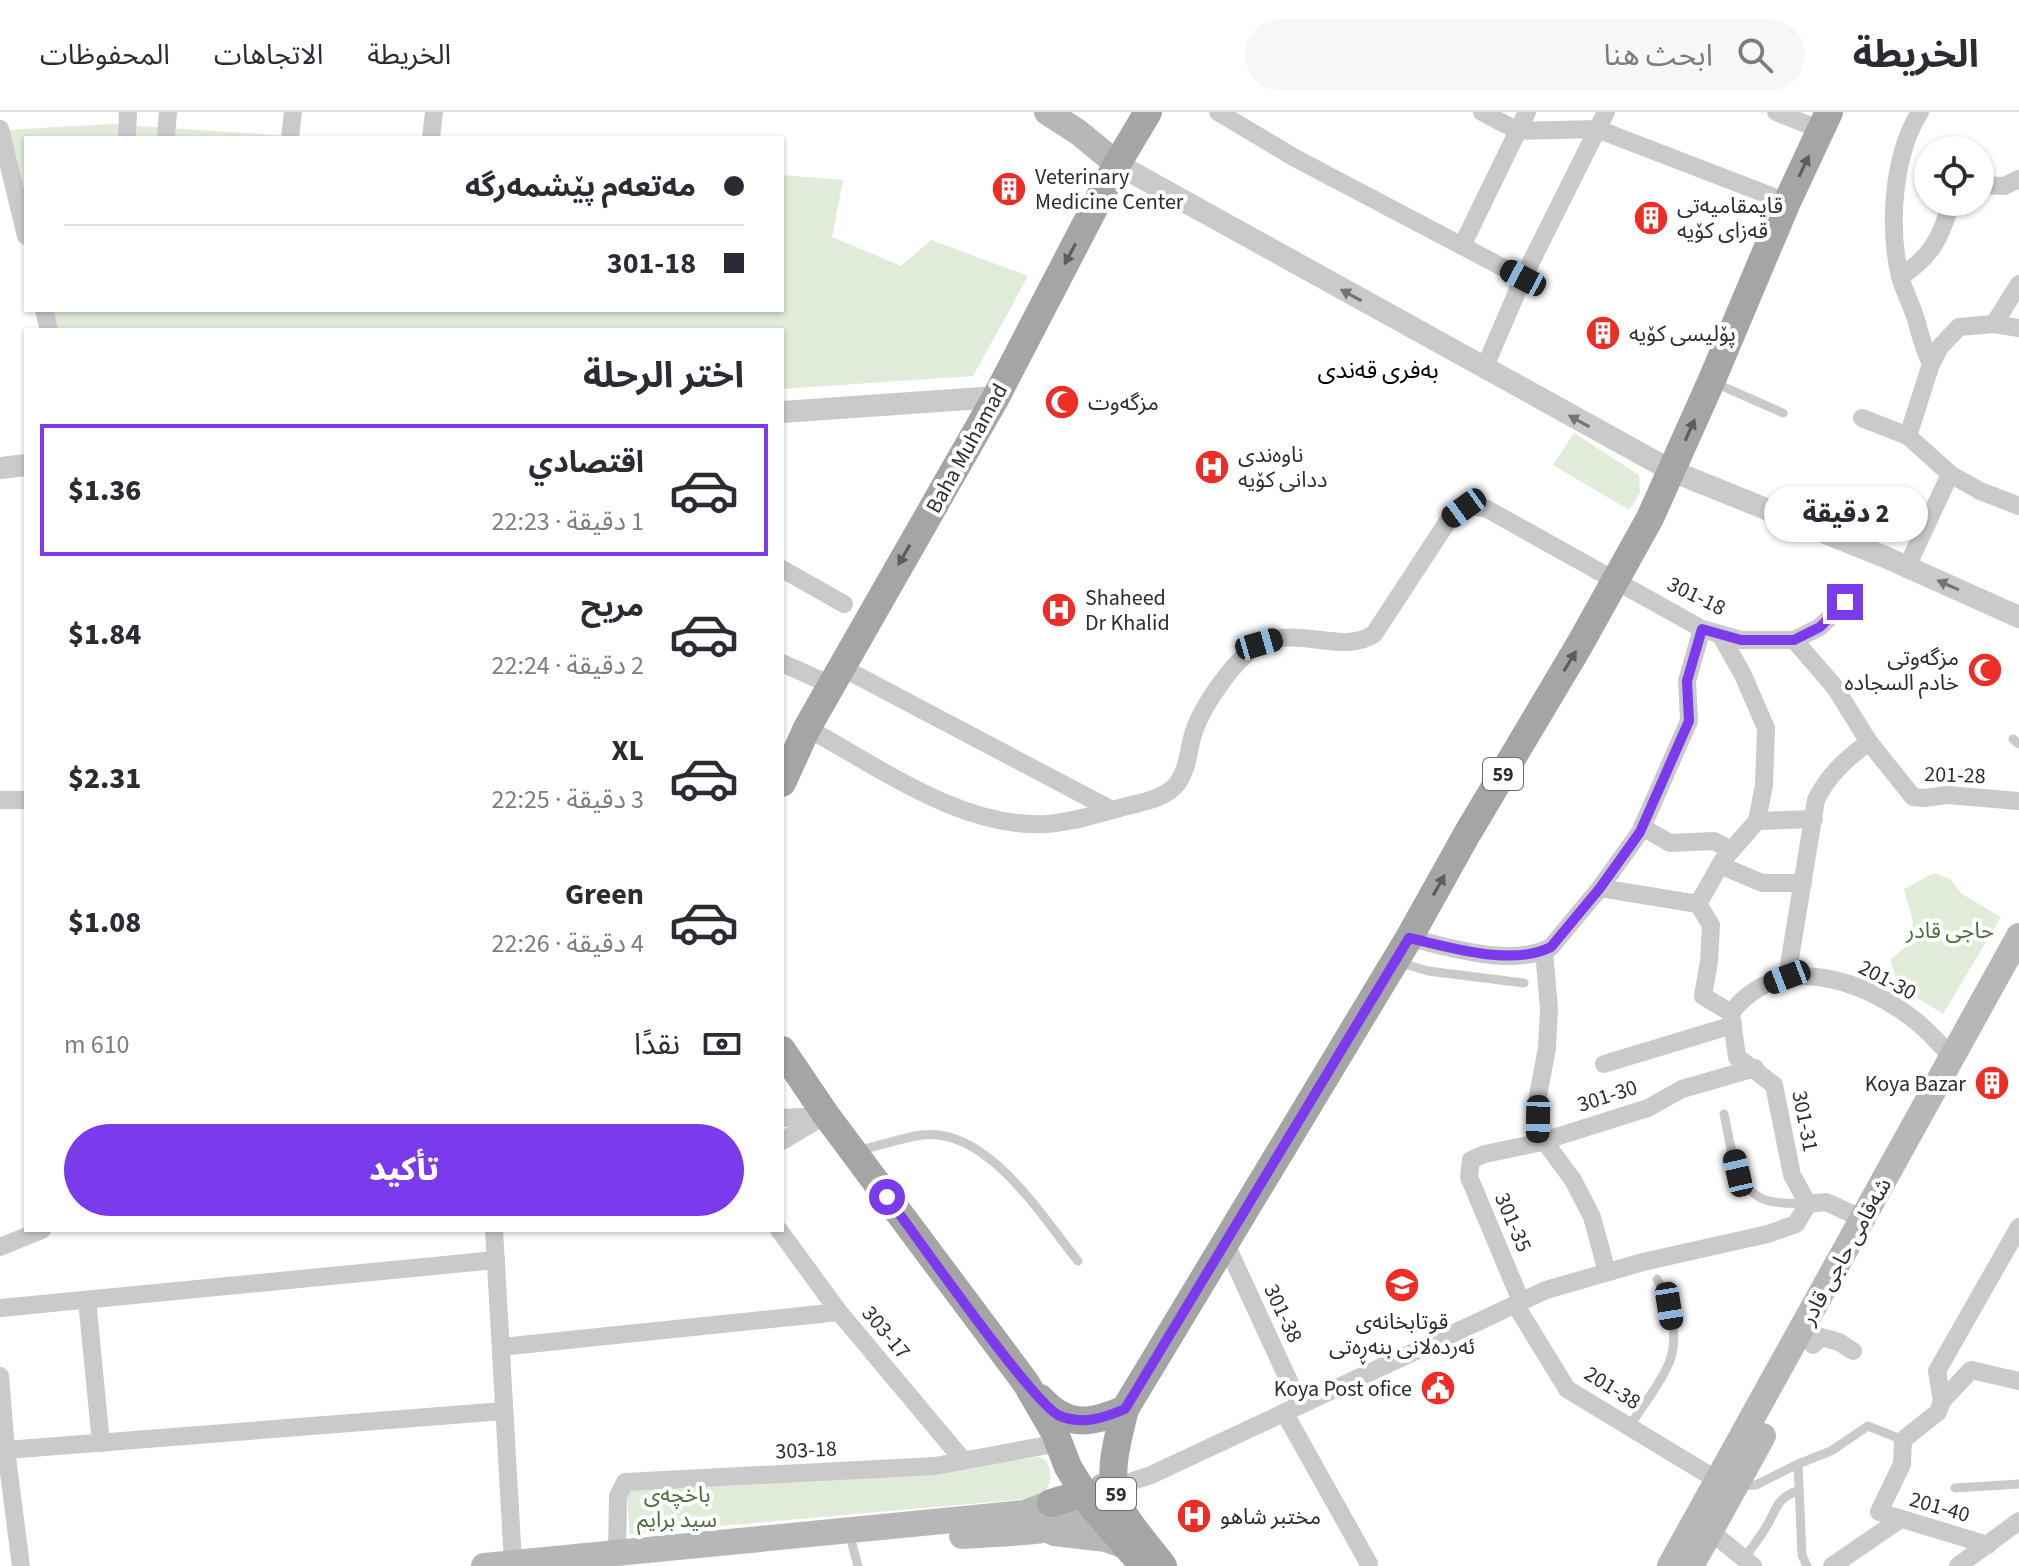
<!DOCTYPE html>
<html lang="ar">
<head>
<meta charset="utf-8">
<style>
  :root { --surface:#fff; --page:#f7f7f7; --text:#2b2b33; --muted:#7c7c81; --line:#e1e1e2; --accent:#7c3aed }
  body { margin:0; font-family:"Source Sans 3","Noto Sans Arabic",sans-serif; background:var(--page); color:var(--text); direction:rtl; height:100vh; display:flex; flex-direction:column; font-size:30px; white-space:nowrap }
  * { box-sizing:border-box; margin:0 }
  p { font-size:26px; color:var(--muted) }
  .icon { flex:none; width:44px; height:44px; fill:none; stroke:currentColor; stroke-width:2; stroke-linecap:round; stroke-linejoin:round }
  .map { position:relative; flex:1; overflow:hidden; direction:ltr }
  .details { position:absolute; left:24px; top:216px; width:760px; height:904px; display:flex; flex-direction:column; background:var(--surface); border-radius:0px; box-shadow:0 2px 6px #0004; direction:rtl }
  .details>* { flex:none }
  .hud { position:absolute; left:24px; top:24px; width:760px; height:176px; border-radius:0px; box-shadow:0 2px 6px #0004; direction:rtl; display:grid; align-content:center; height:176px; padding:0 40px; background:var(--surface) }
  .controls { position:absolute; left:1914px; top:24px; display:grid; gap:16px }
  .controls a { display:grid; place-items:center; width:80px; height:80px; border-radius:50%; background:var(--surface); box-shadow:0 2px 6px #0004; font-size:40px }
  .end { position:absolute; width:36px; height:36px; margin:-18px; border:10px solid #7c3aed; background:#fff; box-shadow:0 0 0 4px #fff }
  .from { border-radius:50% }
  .bubble { position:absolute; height:56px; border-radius:28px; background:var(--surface); box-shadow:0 2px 6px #0004; font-size:26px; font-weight:800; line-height:56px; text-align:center; direction:rtl }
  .car { position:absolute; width:24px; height:48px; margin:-24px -12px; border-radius:10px; box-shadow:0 0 6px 2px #0007; background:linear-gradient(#222 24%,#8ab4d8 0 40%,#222 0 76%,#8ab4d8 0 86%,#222 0) }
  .hud b { display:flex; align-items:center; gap:28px; height:76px; font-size:30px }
  .hud b+b { border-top:2px solid var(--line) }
  .hud i { width:20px; height:20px; background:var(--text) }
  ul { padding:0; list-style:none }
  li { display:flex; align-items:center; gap:24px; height:132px; margin:0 16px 12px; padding:0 24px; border:4px solid transparent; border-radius:0px }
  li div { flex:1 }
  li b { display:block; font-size:30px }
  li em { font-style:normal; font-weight:800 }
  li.current { border-color:var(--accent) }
  li>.icon { width:72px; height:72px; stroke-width:1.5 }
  h2 { padding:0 40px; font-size:36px; line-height:96px }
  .pay { display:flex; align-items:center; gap:20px; height:88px; padding:0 40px; font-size:30px }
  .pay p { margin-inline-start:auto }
  .button { display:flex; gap:16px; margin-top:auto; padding:16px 40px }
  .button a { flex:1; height:92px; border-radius:48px; background:var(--accent); color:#fff; font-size:32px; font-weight:800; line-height:92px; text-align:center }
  header { display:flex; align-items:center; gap:48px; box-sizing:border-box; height:112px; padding:0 40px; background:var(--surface); border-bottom:2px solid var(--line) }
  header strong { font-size:38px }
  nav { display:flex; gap:44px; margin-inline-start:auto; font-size:28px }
  .search { width:560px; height:72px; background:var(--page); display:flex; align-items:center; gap:20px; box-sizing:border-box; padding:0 28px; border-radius:44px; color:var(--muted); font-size:30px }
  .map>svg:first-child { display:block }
</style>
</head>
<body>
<header>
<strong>الخريطة</strong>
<div class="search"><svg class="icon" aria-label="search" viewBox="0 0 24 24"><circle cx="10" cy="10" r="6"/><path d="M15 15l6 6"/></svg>ابحث هنا</div>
<nav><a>الخريطة</a><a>الاتجاهات</a><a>المحفوظات</a></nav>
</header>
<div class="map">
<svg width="2019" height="1454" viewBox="0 0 2019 1454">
  <rect width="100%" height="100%" fill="#fff"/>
  <g fill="#e1ebd9">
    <polygon points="110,12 317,26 26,26 26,102 5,18"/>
    <polygon points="782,63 843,68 832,125 901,154 931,128 1028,164 973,264 782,277 782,218 54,218 49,198 782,198"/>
    <polygon points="1574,321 1639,363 1640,381 1629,398 1553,353"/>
    <polygon points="1934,761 1950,767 1962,782 2001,805 1943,902 1899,874 1890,848 1911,830 1913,809 1904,777"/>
    <path d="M1039,1345l8,4c5,16 5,28 -10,37l-407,36 -4,-47 341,-20z"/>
  </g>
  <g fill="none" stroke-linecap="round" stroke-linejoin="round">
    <g stroke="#cacaca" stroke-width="9">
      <polyline points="1715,271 1783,301"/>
      <polyline points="2013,627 2019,632"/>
      <polyline points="1398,850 1428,859 1524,871"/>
      <path d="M1724,1002c7,30 9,78 45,87 13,3 27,2 39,3"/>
      <path d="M857,1039c21,-5 44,-13 65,-16 66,-8 120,82 156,126"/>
      <path d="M1630,1314c12,-20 30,-41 39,-63 11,-26 1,-62 -12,-84"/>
      <polyline points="1798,1352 1802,1443 1807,1454"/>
      <polyline points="1740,1374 1756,1373 1798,1352 1831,1339 1868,1314 1903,1328"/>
      <polyline points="1955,1376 2019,1372"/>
      <polyline points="852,1432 858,1454"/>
      <path d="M1744,1447c7,-11 16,-21 22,-32 12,-19 9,-28 33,-37"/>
    </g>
    <g stroke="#cacaca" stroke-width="18">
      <polyline points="1218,0 1295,46 1523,166"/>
      <polyline points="1482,0 1518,19 1597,17 1787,90"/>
      <polyline points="1776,0 1821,18"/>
      <polyline points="0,17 26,124"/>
      <polyline points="127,23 128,0"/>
      <polyline points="166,25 168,0"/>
      <polyline points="290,26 293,0"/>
      <polyline points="431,26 434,0"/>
      <polyline points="1980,73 2004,74 2019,67"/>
      <polyline points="1462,134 1527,0"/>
      <path d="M1900,165c32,-21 41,-39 51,-75"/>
      <polyline points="44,198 49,218"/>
      <polyline points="1994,212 2019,172"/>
      <polyline points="1931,252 1940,235 1959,215 1994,212 2019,216"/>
      <polyline points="1484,257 1523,166 1606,0"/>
      <polyline points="1862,306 1908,324 1950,362 1980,379 2019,394"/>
      <path d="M1908,324l23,-72c-7,-14 -10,-26 -14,-41 -4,-16 -13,-31 -17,-47 -12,-50 -7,-121 20,-164"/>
      <polyline points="1907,455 1950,362"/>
      <polyline points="782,457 844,492"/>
      <polyline points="1720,522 1743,563 1766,616 1764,673 1757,709 1723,748 1698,792 1711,813 1709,850 1703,884 1731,901"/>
      <polyline points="1794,528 1834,574 1869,630 1913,685 1924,686 1947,683 2019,689"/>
      <polyline points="782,551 831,573"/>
      <polyline points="841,555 1112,698"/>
      <path d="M807,616c72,39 154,100 238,96 24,-1 48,-9 71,-15 20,-6 47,-8 61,-25 10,-13 11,-30 15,-46 7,-28 40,-76 65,-92 37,-23 85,10 117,-12l76,-116c13,-9 20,-14 37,-9l215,120 39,11h53l26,-13 25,-25"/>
      <polyline points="0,688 26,688"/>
      <polyline points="1757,709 1814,707"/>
      <polyline points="1642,715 1670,731 1714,729 1731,738"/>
      <polyline points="1720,753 1762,771 1803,771"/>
      <polyline points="1600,776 1698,792"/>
      <path d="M1409,826c41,9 103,30 142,9l49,-59 40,-56 49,-111 -2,-40 15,-52"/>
      <path d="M1787,865l29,-177c12,-25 31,-42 53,-58"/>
      <path d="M1731,901c49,-64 134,-33 186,9 13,11 24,24 36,35"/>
      <polyline points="1731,901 1737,945 1774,973 1792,1063 1808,1092"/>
      <polyline points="1604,952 1733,913"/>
      <polyline points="782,1006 819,1004"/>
      <polyline points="782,1029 826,1003"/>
      <polyline points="1544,1029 1573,1068 1592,1105 1607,1160"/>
      <polyline points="1537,1031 1538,984 1547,936 1549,897 1544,839"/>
      <polyline points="1808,1092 1826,1090 1863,1107"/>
      <polyline points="494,1118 513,1450"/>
      <polyline points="779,1118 839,1200 963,1348"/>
      <polyline points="1225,1130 1300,1293"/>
      <polyline points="0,1135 42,1118"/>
      <polyline points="87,1188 101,1331"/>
      <polyline points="1521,1189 1469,1065 1471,1048 1485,1042 1537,1031 1648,996 1682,977 1755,956"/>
      <polyline points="1515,1192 1567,1277 1717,1368"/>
      <polyline points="0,1196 496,1148"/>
      <polyline points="1813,1233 1821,1225 1839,1230 1853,1239"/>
      <polyline points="501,1235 839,1200"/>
      <polyline points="0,1264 6,1338 21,1454"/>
      <polyline points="1942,1289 1937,1259 2019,1115"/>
      <polyline points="1284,1300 1369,1452"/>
      <polyline points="6,1338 504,1299"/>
      <polyline points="1115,1375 1151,1363 1546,1178 1643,1150 1768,1122 1796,1112 1808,1092"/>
      <polyline points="1710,1419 1753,1454"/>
      <polyline points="1988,1433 1879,1400 1902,1352 1903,1328 1938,1300 1942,1289 1971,1258 2019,1269"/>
      <polyline points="617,1440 618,1384 625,1370 935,1354 1059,1331"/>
      <polyline points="1832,1454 1899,1408"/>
      <polyline points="1958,1454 2019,1409"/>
    </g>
    <g stroke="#cacaca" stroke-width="22">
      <polyline points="1117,52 1672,359 1885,445 2019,505"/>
      <polyline points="782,300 996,285"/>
      <polyline points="0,356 26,353"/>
    </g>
    <g stroke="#b7b7b7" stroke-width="26">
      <polyline points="1047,0 1078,20 1117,52"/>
      <polyline points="1054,1421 1106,1427 1128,1435"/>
      <path d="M962,1424c25,-2 111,-3 125,-20 6,-7 11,-20 15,-29"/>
      <polyline points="484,1454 1025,1401 1051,1391"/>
      <polyline points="1670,1454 2019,824"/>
      <polyline points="1691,1454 1763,1324"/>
    </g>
    <g stroke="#a5a5a5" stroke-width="28">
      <polyline points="782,671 807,616 996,285 1117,52 1148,0"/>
      <polyline points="782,938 826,1003 1026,1271 1055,1321 1068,1355 1092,1394 1135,1444"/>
      <path d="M1040,1286c28,30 50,26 85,11"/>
      <polyline points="1051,1391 1085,1381 1101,1384"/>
      <path d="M1163,1454c-13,-18 -37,-43 -45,-63 -11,-31 0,-64 7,-94l284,-471 58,-104 113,-190 70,-126 61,-136 76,-180 42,-90"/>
    </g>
  </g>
  <defs><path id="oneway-solid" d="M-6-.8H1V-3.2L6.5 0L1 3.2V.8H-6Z" transform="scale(2)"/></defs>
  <g fill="#5d5d5d">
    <use href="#oneway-solid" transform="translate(1804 54) rotate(-65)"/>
    <use href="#oneway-solid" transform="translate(1070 142) rotate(118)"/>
    <use href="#oneway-solid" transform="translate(1690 318) rotate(-66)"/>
    <use href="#oneway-solid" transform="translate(904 443) rotate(120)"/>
    <use href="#oneway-solid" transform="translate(1570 549) rotate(-59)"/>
    <use href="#oneway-solid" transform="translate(1439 773) rotate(-61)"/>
  </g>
  <g fill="#747474">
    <use href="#oneway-solid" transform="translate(1351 183) rotate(-151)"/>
    <use href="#oneway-solid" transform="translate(1579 309) rotate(-151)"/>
    <use href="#oneway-solid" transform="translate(1948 473) rotate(-156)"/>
  </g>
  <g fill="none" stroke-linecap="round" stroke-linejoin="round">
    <path stroke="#7c3aed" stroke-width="10" d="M887,1085c25,33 148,210 173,219 23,9 44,2 65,-7l284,-471c41,9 103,29 142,9l49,-59 40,-56 49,-111 -2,-40 15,-52 39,11h53l26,-13 25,-25"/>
  </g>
  <defs>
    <g id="building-disc" transform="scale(1.8)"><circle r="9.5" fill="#ec2e27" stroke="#fff"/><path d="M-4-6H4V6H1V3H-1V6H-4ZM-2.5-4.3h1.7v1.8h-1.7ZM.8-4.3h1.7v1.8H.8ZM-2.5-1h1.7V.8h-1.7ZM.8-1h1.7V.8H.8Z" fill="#fff"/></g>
    <g id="mosque-disc" transform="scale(1.8)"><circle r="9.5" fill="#ec2e27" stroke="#fff"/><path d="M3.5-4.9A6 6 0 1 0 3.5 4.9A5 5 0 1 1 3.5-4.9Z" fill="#fff"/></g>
    <g id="hospital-disc" transform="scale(1.8)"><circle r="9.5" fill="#ec2e27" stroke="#fff"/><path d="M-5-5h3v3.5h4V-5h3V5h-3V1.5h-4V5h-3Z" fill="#fff"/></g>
    <g id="school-disc" transform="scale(1.8)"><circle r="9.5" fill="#ec2e27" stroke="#fff"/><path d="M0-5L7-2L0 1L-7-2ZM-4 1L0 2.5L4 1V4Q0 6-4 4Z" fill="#fff"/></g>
    <g id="civic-disc" transform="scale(1.8)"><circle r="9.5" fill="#ec2e27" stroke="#fff"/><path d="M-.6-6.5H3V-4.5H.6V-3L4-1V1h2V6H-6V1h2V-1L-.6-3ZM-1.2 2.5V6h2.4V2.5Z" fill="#fff"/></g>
  </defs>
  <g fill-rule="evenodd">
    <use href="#building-disc" x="1009" y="77"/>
    <use href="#building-disc" x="1651" y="106"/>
    <use href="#building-disc" x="1603" y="221"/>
    <use href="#mosque-disc" x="1062" y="290"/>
    <use href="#hospital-disc" x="1212" y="355"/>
    <use href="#hospital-disc" x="1059" y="498"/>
    <use href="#mosque-disc" x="1985" y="558"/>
    <use href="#building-disc" x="1992" y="971"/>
    <use href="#school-disc" x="1402" y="1173"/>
    <use href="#civic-disc" x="1438" y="1276"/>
    <use href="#hospital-disc" x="1194" y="1404"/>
  </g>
  <g text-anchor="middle" stroke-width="8" stroke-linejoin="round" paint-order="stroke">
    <g fill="#fff" stroke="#6c6c6c" stroke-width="2">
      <rect x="1483" y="646" width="40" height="32" rx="6"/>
      <rect x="1096" y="1366" width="40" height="32" rx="6"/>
    </g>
    <g font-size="20" font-weight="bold" fill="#2d2d2d">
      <text x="1503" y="669">59</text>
      <text x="1116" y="1389">59</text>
    </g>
    <g font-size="22" fill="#2d2d2d" stroke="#fff" text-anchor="start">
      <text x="1035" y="72">Veterinary<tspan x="1035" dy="25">Medicine Center</tspan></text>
      <text x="1677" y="101">قایمقامیه‌تی<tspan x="1677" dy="25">قه‌زای كۆیه‌</tspan></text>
      <text x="1629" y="229">پۆلیسی كۆیه‌</text>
      <text x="1088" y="298">مزگه‌وت</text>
      <text x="1238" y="350">ناوەندی<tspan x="1238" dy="25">ددانی کۆیە</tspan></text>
      <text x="1085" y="493">Shaheed<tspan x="1085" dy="25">Dr Khalid</tspan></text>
      <text x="1959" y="553" text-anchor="end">مزگه‌وتی<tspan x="1959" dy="25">خادم السجاده</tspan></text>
      <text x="1966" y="979" text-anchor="end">Koya Bazar</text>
      <text x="1402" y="1217" text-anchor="middle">قوتابخانه‌ی<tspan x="1402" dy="25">ئه‌رده‌لانی بنه‌ڕه‌تی</tspan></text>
      <text x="1412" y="1284" text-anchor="end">Koya Post ofice</text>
      <text x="1220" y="1412">مختبر شاهو</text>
    </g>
    <g font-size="22" fill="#2d2d2d" stroke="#fff">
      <text transform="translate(966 336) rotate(-61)" y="8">Baha Muhamad</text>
      <text transform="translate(1697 483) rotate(26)" y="8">301-18</text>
      <text transform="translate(1955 662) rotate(2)" y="8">201-28</text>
      <text transform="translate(1888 867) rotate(28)" y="8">201-30</text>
      <text transform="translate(1607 983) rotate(-18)" y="8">301-30</text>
      <text transform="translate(1806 1009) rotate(79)" y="8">301-31</text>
      <text transform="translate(1514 1110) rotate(67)" y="8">301-35</text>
      <text transform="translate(1845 1139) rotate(-61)" y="8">شەقامی حاجی قادر</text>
      <text transform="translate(1284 1201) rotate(65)" y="8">301-38</text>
      <text transform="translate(887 1220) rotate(50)" y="8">303-17</text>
      <text transform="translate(1613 1275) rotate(32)" y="8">201-38</text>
      <text transform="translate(806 1337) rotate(-3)" y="8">303-18</text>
      <text transform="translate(1940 1394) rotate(16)" y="8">201-40</text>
    </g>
    <g font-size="22" fill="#4a6a39" stroke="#fff">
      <text x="1950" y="826">حاجی قادر</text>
      <text x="677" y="1390">باخچه‌ی<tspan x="677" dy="25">سید برایم</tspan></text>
    </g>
    <g font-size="24" fill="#000" stroke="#fff">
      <text x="1378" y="266">بەفری قەندی</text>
    </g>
  </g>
</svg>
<div class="controls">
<a><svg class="icon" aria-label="locate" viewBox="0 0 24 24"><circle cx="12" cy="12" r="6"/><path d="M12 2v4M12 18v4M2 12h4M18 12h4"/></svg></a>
</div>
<i class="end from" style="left:887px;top:1085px"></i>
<i class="end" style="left:1845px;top:490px"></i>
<div class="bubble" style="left:1764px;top:374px;width:164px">2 دقيقة</div>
<i class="car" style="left:1523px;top:166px;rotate:298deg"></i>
<i class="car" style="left:1464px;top:396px;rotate:234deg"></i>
<i class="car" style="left:1259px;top:532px;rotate:74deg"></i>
<i class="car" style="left:1787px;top:865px;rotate:249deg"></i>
<i class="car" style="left:1538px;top:1007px;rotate:181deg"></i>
<i class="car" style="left:1738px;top:1061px;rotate:347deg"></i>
<i class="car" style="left:1669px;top:1194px;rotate:171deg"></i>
<div class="hud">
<b><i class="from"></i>مەتعەم پێشمەرگە</b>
<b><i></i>301-18</b>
</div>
<section class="details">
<h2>اختر الرحلة</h2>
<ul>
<li class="current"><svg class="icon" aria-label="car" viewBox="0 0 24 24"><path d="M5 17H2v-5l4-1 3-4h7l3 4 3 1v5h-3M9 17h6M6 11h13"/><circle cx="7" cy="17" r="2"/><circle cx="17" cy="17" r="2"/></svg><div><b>اقتصادي</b><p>1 دقيقة · 22:23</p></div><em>$1.36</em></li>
<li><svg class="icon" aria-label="car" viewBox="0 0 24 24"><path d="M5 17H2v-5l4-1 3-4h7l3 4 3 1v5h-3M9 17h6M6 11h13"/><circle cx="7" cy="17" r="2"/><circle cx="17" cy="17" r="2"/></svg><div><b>مريح</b><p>2 دقيقة · 22:24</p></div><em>$1.84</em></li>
<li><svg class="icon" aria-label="car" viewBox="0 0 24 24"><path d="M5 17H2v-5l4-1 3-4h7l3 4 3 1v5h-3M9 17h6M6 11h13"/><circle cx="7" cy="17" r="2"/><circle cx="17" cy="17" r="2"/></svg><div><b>XL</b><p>3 دقيقة · 22:25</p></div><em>$2.31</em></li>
<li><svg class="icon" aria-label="car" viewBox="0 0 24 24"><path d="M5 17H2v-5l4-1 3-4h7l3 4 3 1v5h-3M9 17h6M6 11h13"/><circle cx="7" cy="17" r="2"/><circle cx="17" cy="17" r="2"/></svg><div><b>Green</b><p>4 دقيقة · 22:26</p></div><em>$1.08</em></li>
</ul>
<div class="pay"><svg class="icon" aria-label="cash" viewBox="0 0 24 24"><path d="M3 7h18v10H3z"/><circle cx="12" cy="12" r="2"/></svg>نقدًا<p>610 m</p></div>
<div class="button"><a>تأكيد</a></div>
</section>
</div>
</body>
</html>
